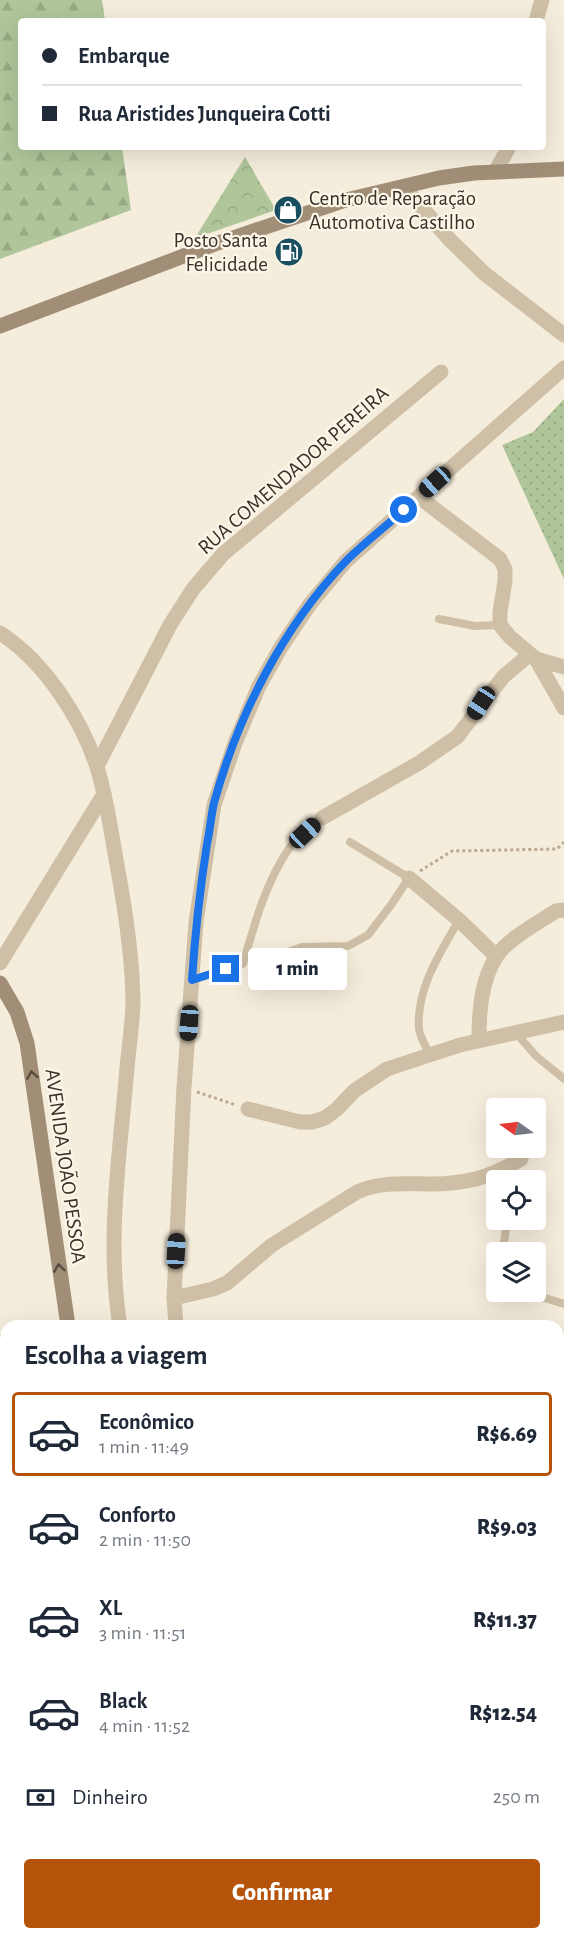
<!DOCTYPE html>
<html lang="pt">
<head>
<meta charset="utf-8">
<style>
  :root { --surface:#fff; --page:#f2f2f3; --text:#1f2937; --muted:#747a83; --line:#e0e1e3; --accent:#b45309 }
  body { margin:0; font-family:"Alegreya Sans",sans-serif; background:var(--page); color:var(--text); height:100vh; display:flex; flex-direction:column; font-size:22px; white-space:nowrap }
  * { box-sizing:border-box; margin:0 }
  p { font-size:20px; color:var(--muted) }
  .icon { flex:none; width:33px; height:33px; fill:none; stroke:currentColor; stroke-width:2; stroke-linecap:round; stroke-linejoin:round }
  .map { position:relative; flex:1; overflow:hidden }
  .drawer { position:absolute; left:0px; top:1320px; width:564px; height:620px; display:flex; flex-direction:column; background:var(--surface); border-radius:18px 18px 0 0; box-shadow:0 6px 24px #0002 }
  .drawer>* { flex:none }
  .banner { position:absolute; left:18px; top:18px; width:528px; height:132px; border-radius:6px; box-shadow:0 6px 24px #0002; display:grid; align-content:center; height:132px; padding:0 24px; background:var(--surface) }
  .needle { width:39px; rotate:284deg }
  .buttons { position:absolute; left:486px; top:1098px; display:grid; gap:12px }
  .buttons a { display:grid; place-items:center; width:60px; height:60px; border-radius:6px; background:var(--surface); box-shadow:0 6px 24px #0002; font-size:30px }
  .end { position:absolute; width:27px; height:27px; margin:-14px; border:8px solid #1a73e8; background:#fff; box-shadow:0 0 0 3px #fff }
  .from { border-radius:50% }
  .bubble { position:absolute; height:42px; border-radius:6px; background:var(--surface); box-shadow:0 6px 24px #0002; font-size:20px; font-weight:800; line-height:42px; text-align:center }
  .car { position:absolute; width:18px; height:36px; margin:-18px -9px; border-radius:8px; box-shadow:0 0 4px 2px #0007; background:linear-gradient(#222 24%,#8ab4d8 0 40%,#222 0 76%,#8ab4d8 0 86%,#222 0) }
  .banner b { display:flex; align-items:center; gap:21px; height:57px; font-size:22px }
  .banner b+b { border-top:2px solid var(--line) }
  .banner i { width:15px; height:15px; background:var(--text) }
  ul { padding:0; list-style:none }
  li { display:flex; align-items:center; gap:18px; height:84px; margin:0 12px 9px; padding:0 12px; border:3px solid transparent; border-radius:6px }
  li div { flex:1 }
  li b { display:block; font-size:22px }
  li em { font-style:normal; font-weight:800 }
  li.current { border-color:var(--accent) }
  li>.icon { width:54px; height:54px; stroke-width:1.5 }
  h2 { padding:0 24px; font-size:27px; line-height:72px }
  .pay { display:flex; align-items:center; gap:15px; height:66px; padding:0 24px; font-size:22px }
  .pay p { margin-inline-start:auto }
  .primary-button { display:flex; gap:12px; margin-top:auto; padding:12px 24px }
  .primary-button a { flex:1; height:69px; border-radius:6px; background:var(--accent); color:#fff; font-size:24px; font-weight:800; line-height:69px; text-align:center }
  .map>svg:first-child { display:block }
</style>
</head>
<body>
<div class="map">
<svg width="564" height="1939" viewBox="0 0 564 1939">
  <defs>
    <pattern id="grass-dots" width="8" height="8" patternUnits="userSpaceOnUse" patternTransform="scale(1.5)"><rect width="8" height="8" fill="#b0c69a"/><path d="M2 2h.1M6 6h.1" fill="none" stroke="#98aa85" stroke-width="1.8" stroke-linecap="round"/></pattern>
    <pattern id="forest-firs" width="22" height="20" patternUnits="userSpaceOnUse" patternTransform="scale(1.5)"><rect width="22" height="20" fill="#b0c69a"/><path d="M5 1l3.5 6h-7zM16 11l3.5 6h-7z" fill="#98aa85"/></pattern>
    <pattern id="park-crowns" width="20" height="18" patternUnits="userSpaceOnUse" patternTransform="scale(1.5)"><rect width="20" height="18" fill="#b0c69a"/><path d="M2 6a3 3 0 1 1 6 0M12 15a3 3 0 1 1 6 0" fill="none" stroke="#98aa85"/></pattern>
  </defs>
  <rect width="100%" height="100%" fill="#f5eddc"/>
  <polygon fill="url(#grass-dots)" points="564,399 564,579 502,445 533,432"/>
  <polygon fill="url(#forest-firs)" points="0,0 102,0 105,21 21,21 21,147 122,147 131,210 0,259"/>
  <g fill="url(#park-crowns)">
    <polygon points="245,157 276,210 195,238"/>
    <polygon points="0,1363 6,1368 6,1873 0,1876"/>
  </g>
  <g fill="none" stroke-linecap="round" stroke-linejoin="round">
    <g stroke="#baa990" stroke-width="3" stroke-dasharray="3 3" stroke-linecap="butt">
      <polyline points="420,871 452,851 557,849 564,842"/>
      <polyline points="197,1092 236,1105"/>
    </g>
    <g stroke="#cebfa6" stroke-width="8">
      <polyline points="439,619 475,626 500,625"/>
      <polyline points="270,958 302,947 348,946 368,935 391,905 409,878 350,842"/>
      <path d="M192,980l51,-16c11,-38 22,-80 45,-114 7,-12 23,-22 34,-32"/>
      <polyline points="516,1033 536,1056 564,1079"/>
      <path d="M430,1055c-4,-8 -10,-18 -11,-26 -3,-40 21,-76 40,-109"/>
      <polyline points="503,1252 507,1220"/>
      <polyline points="526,1292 564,1304"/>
      <polyline points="564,1383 561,1399 564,1442"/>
    </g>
    <g stroke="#cebfa6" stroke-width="15">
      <polyline points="536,21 542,0"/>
      <polyline points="495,172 509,147"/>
      <polyline points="404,187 449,239 485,274 564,335"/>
      <polyline points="419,497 500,559 505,569 505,581 500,612 500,625 510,637 536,659 564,667"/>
      <path d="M0,633c44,28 81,85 97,134 10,32 14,65 20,98 8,43 16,96 16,140 -1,21 -4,42 -6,63 -7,86 -21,172 -7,258"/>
      <polyline points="536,659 564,708"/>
      <polyline points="97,766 170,625 193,589 223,554 441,372"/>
      <polyline points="322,818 419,763 457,737 503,677 530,654"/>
      <polyline points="409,878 459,920 496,956"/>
      <polyline points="0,963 104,794"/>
      <path d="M479,1040c0,-28 2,-59 17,-83 10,-17 43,-35 60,-46l8,-1"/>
      <polyline points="248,1109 300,1122 312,1122 325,1118 337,1109 354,1091 387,1069 460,1045 564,1022"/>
      <path d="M174,1298l39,-9 14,-6 45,-38 85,-53c24,-11 49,-8 74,-8 36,0 60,-7 90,-25"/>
      <polyline points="176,1326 174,1298 184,1087 196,922 214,805 235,743 259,686 281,647 310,604 346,561 564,368"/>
      <polyline points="558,1485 564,1480"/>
      <polyline points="558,1541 564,1544"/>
      <polyline points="558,1665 564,1664"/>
      <polyline points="558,1822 564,1820"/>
      <polyline points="104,1934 104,1939"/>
      <polyline points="471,1934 485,1939"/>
      <polyline points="181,1939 182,1934"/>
    </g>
    <g stroke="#a28e77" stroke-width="15">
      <polyline points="0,326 215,244 346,200 439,178 474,173 564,169"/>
      <polyline points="0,983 17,1012 27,1043 68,1326"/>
      <polyline points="0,1342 6,1347"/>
      <polyline points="0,1894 6,1886"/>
    </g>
  </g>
  <defs><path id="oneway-chevron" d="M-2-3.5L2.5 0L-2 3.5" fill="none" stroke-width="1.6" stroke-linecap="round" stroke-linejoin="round" transform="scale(1.5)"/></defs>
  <g stroke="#594c40">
    <use href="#oneway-chevron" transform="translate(32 1075) rotate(-99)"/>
    <use href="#oneway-chevron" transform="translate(59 1268) rotate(-98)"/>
  </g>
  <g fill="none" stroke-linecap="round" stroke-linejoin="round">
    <path stroke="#1a73e8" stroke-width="8" d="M226,969l-34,11c3,-46 8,-91 15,-136 3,-14 4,-28 7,-41 24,-88 69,-176 132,-242 18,-18 39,-34 58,-51"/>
  </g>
  <defs>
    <g id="shop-disc" transform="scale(1.5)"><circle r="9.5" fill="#194f60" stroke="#fcf6e9"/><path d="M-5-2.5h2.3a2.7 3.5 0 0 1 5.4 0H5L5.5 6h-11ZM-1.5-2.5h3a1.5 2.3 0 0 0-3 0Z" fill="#fff"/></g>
    <g id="fuel-disc" transform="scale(1.5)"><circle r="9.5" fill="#194f60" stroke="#fcf6e9"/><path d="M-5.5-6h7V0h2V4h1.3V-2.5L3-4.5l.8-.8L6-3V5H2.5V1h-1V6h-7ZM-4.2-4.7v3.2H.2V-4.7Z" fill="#fff"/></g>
  </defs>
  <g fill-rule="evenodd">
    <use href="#shop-disc" x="288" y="210"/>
    <use href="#fuel-disc" x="289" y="252"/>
  </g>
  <g text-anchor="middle" stroke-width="4.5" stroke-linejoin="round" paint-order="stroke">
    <g font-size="21" fill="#3a3028" stroke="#fcf6e9" text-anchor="start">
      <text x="309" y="205">Centro de Reparação<tspan x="309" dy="24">Automotiva Castilho</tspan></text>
      <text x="268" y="247" text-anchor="end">Posto Santa<tspan x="268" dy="24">Felicidade</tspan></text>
    </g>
    <g font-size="21" fill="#3a3028" stroke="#fcf6e9">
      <text transform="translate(293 470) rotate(-41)" y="7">RUA COMENDADOR PEREIRA</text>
      <text transform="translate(66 1166) rotate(82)" y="7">AVENIDA JOÃO PESSOA</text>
    </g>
  </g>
</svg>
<div class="buttons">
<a><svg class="needle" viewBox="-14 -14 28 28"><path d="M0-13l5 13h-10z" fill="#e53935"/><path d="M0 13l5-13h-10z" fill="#747a83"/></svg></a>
<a><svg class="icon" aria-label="locate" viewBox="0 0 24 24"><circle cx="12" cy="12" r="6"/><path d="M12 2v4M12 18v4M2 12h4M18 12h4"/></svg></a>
<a><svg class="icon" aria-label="layers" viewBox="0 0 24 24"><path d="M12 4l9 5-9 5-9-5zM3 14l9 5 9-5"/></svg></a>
</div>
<i class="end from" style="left:404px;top:510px"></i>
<i class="end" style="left:226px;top:969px"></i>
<div class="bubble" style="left:248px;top:948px;width:99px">1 min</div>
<i class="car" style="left:435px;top:482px;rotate:228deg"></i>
<i class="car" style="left:481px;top:703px;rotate:213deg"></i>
<i class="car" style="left:305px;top:833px;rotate:47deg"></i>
<i class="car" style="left:189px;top:1023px;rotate:184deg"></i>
<i class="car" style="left:176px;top:1251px;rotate:3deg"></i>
<div class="banner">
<b><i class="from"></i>Embarque</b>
<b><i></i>Rua Aristides Junqueira Cotti</b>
</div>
<section class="drawer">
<h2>Escolha a viagem</h2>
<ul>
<li class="current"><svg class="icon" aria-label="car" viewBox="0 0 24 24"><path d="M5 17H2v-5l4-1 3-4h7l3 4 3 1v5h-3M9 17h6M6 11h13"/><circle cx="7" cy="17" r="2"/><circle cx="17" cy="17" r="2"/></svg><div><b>Econômico</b><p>1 min · 11:49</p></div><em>R$6.69</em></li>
<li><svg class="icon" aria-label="car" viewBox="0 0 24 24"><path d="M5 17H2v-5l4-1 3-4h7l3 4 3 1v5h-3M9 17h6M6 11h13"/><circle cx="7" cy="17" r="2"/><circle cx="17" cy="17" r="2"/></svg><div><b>Conforto</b><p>2 min · 11:50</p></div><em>R$9.03</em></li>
<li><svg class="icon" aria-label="car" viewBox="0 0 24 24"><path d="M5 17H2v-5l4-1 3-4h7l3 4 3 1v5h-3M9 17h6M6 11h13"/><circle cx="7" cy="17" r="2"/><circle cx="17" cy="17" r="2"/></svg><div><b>XL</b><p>3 min · 11:51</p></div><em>R$11.37</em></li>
<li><svg class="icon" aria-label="car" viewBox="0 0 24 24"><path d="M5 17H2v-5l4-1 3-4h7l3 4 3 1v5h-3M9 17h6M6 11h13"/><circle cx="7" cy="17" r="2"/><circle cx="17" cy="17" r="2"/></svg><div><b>Black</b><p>4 min · 11:52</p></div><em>R$12.54</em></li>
</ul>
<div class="pay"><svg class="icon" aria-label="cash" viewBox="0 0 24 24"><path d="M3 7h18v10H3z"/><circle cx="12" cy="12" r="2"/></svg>Dinheiro<p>250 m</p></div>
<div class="primary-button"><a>Confirmar</a></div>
</section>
</div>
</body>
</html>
